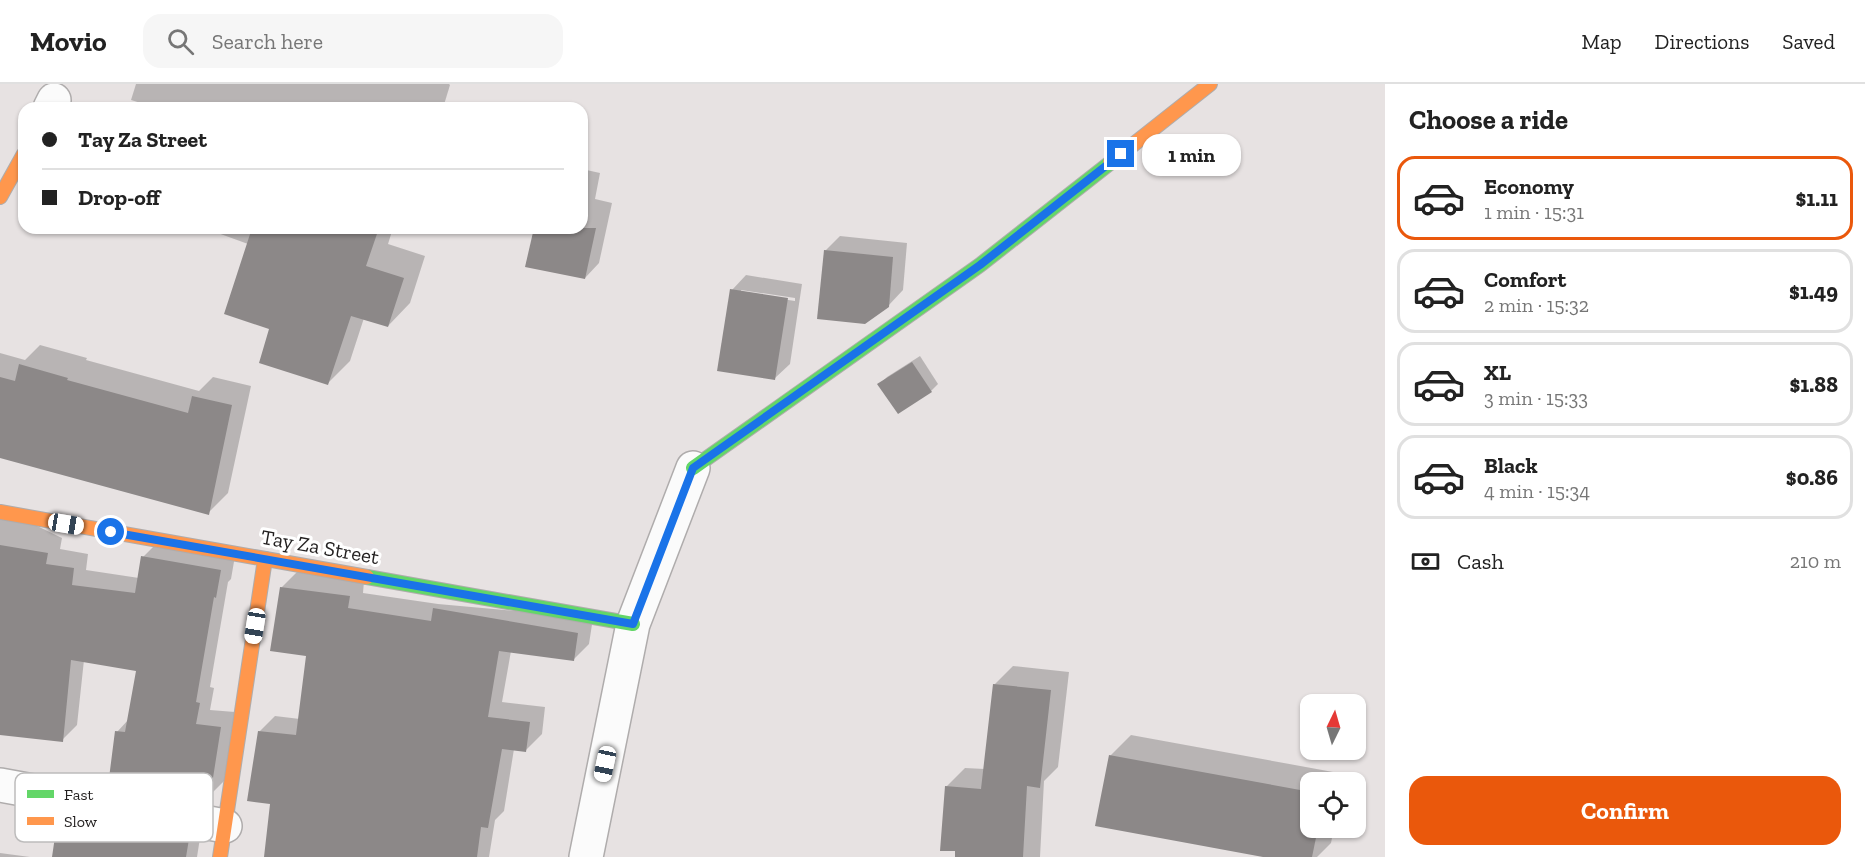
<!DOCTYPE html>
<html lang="en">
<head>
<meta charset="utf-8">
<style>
  :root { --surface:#fff; --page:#f6f6f6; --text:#222; --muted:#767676; --line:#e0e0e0; --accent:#ea580c }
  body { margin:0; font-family:"Zilla Slab",serif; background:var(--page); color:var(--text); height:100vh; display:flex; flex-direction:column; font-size:22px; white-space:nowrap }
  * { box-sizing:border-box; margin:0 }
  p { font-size:20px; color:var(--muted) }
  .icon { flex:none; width:33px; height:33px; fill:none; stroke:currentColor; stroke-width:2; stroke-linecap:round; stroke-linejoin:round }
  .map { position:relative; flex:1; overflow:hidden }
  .side { display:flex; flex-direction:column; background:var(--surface); width:480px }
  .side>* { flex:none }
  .guide { position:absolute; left:18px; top:18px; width:570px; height:132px; border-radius:18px; box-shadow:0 2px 4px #0004; display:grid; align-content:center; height:132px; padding:0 24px; background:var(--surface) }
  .needle { width:39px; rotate:5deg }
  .buttons { position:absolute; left:1300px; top:610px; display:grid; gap:12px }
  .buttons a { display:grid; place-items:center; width:66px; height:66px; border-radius:12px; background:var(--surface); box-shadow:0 2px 4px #0004; font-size:30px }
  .end { position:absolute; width:27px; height:27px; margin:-14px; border:8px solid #1a73e8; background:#fff; box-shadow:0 0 0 3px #fff }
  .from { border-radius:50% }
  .bubble { position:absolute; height:42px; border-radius:18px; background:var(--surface); box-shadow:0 2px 4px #0004; font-size:20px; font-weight:700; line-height:42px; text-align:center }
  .car { position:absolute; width:18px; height:36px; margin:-18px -9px; border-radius:8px; box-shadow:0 0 4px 2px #0007; background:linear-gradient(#fff 24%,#345 0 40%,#fff 0 76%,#345 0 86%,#fff 0) }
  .guide b { display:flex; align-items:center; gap:21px; height:57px; font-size:22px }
  .guide b+b { border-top:2px solid var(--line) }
  .guide i { width:15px; height:15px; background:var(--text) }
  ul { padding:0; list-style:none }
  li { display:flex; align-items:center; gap:18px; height:84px; margin:0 12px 9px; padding:0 12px; border:3px solid var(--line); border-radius:18px }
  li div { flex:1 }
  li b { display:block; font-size:22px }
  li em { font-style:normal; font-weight:700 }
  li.selected { border-color:var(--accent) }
  li>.icon { width:54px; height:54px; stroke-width:1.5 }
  h2 { padding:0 24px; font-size:27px; line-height:72px }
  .pay { display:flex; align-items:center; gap:15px; height:66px; padding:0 24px; font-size:22px }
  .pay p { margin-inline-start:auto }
  .primary-button { display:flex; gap:12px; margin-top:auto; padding:12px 24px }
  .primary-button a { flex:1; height:69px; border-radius:18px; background:var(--accent); color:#fff; font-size:24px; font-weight:700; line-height:69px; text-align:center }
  header { display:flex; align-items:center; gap:36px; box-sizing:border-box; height:84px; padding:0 30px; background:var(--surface); border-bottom:2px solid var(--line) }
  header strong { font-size:28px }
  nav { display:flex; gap:33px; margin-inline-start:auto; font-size:21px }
  .search { width:420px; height:54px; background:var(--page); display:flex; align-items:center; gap:15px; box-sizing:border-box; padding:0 21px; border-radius:18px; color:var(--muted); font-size:22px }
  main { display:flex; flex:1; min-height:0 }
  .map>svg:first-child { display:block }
</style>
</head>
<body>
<header>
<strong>Movio</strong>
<div class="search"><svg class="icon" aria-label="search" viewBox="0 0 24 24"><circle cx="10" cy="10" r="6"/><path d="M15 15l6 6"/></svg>Search here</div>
<nav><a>Map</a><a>Directions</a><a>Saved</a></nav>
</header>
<main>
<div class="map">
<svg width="1385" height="773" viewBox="0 0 1385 773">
  <rect width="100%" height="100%" fill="#e7e2e2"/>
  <g fill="#0003" fill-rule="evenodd">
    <polygon points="136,0 449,0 450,1 443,24 157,24 131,16"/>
    <polygon points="582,85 600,89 595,115 612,119 599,179 585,194 535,144 582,144"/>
    <polygon points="204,144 393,144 388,160 425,172 410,219 388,242 364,234 350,277 328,299 271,244 248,160"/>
    <polygon points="840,152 907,159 903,206 888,222 825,167"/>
    <path d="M746,191l56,9 -12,80 -15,14 -43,-88zM741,206l54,8v3l-54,-8z"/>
    <polygon points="40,261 87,274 86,276 199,307 213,293 251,302 228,409 208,429 0,372 0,269 25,276"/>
    <polygon points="920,272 938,300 931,307 879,301 887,293"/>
    <polygon points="0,424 62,454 60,465 88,470 86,486 139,494 143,473 158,458 235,472 231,495 228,498 210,603 214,604 210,626 235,628 224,697 210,711 204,711 198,716 117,648 129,635 138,586 84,576 77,641 62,656 0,650"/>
    <polygon points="297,488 364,497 363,509 438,520 593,534 589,560 574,575 511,567 502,618 545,623 542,650 526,666 514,665 504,727 495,736 489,773 265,773 272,719 259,648 275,632 300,635 307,571 281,504"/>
    <polygon points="1013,582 1069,588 1058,683 1044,697 1040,773 956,773 957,766 946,703 965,684 985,685 994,601"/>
    <polygon points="1131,651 1344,690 1342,699 1311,699 1311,744 1334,744 1331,759 1317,773 1271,773 1110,672"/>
    <polygon points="72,726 202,741 197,773 54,773 58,740"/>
    <polygon points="0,769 30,773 0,773"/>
  </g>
  <g fill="#8c8888">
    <polygon points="252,144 379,144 366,182 404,194 388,243 351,232 328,301 259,279 269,245 224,230"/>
    <polygon points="534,144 596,144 585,195 525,183"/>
    <polygon points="824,166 893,173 889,223 865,240 817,235"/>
    <polygon points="730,205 788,214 775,296 717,287"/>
    <polygon points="912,278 932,308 898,330 877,300"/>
    <polygon points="19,280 68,294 67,296 188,329 192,312 232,321 209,431 0,374 0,293 15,297"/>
    <polygon points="0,461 48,469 46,480 74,484 72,501 135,509 141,472 221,486 216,514 214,513 196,618 200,619 196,640 221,643 210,713 200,712 198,718 108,702 115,647 125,648 136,587 71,576 63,658 0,651"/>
    <polygon points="280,503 350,512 348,524 431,537 433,524 578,549 574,577 499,567 488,633 530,638 526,668 502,665 488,744 481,743 477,773 264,773 270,720 247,717 258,647 296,651 306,572 270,567"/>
    <polygon points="993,600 1051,606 1040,704 1027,702 1023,773 955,773 955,767 940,767 945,702 981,705"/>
    <polygon points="1109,671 1311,708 1311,744 1318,744 1312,773 1263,773 1095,742"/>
    <polygon points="57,739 102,745 103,739 189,755 186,773 52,773"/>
  </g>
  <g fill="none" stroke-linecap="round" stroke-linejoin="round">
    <g stroke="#afacac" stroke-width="36">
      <g id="street">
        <polyline points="50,24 54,16"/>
        <polyline points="0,701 225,742"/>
        <polyline points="586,773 633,540 693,384"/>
      </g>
    </g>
    <g stroke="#afacac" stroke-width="16">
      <g id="fast">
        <polyline points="693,384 980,181 1110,79"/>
        <polyline points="367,493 633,540"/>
      </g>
    </g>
    <g stroke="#afacac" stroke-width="16">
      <g id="slow">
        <polyline points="1110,79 1210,0"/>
        <polyline points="0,113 24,70"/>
        <polyline points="0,428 367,493"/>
        <polyline points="220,773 265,475"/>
      </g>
    </g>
    <use href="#street" stroke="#fbfbfb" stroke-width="33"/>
    <use href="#fast" stroke="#63d668" stroke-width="14"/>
    <use href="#slow" stroke="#ff974d" stroke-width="14"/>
  </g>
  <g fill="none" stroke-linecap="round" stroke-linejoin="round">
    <polyline stroke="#1a73e8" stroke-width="8" points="111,448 633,540 693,384 980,181 1121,70"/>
  </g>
  <g text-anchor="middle" stroke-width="6" stroke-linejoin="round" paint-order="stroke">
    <g font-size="21" fill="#221f1f" stroke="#fff">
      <text transform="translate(320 463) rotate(10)" y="7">Tay Za Street</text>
    </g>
  </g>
  <rect x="15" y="689" width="198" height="69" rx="9" fill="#fff" stroke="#bdbcbc" stroke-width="1.5"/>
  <rect x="27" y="706" width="27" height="8" fill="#63d668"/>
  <rect x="27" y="733" width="27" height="8" fill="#ff974d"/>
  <g font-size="16" fill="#221f1f">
    <text x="64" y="716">Fast</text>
    <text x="64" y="743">Slow</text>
  </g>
</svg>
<div class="buttons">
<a><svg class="needle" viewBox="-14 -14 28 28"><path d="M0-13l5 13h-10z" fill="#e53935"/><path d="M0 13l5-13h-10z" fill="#767676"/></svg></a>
<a><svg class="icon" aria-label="locate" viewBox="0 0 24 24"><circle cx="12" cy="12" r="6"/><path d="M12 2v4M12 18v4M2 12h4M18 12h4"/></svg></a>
</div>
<i class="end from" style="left:111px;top:448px"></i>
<i class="end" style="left:1121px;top:70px"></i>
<div class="bubble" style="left:1142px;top:50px;width:99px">1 min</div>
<i class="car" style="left:66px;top:440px;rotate:100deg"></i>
<i class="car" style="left:255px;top:542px;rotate:189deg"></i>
<i class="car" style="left:605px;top:680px;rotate:192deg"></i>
<div class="guide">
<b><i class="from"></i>Tay Za Street</b>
<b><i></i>Drop-off</b>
</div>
</div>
<section class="side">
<h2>Choose a ride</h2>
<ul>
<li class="selected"><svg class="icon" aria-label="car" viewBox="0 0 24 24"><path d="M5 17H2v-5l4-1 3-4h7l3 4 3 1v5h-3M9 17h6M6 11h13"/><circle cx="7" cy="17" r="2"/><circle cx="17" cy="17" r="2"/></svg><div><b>Economy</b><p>1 min · 15:31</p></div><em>$1.11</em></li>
<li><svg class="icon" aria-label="car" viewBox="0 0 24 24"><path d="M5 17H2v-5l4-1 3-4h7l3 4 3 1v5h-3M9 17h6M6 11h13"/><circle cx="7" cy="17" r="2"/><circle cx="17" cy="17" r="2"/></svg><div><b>Comfort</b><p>2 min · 15:32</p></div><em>$1.49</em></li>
<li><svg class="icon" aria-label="car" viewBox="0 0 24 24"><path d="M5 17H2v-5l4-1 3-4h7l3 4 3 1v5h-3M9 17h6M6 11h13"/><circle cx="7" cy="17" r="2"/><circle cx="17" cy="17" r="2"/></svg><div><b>XL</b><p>3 min · 15:33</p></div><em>$1.88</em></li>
<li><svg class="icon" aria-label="car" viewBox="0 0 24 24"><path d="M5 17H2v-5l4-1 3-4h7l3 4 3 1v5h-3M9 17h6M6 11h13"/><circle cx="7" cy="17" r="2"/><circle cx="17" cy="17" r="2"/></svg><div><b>Black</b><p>4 min · 15:34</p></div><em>$0.86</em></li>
</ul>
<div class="pay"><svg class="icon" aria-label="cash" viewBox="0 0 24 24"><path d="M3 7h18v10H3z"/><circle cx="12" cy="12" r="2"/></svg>Cash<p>210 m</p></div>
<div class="primary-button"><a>Confirm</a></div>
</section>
</main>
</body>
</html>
